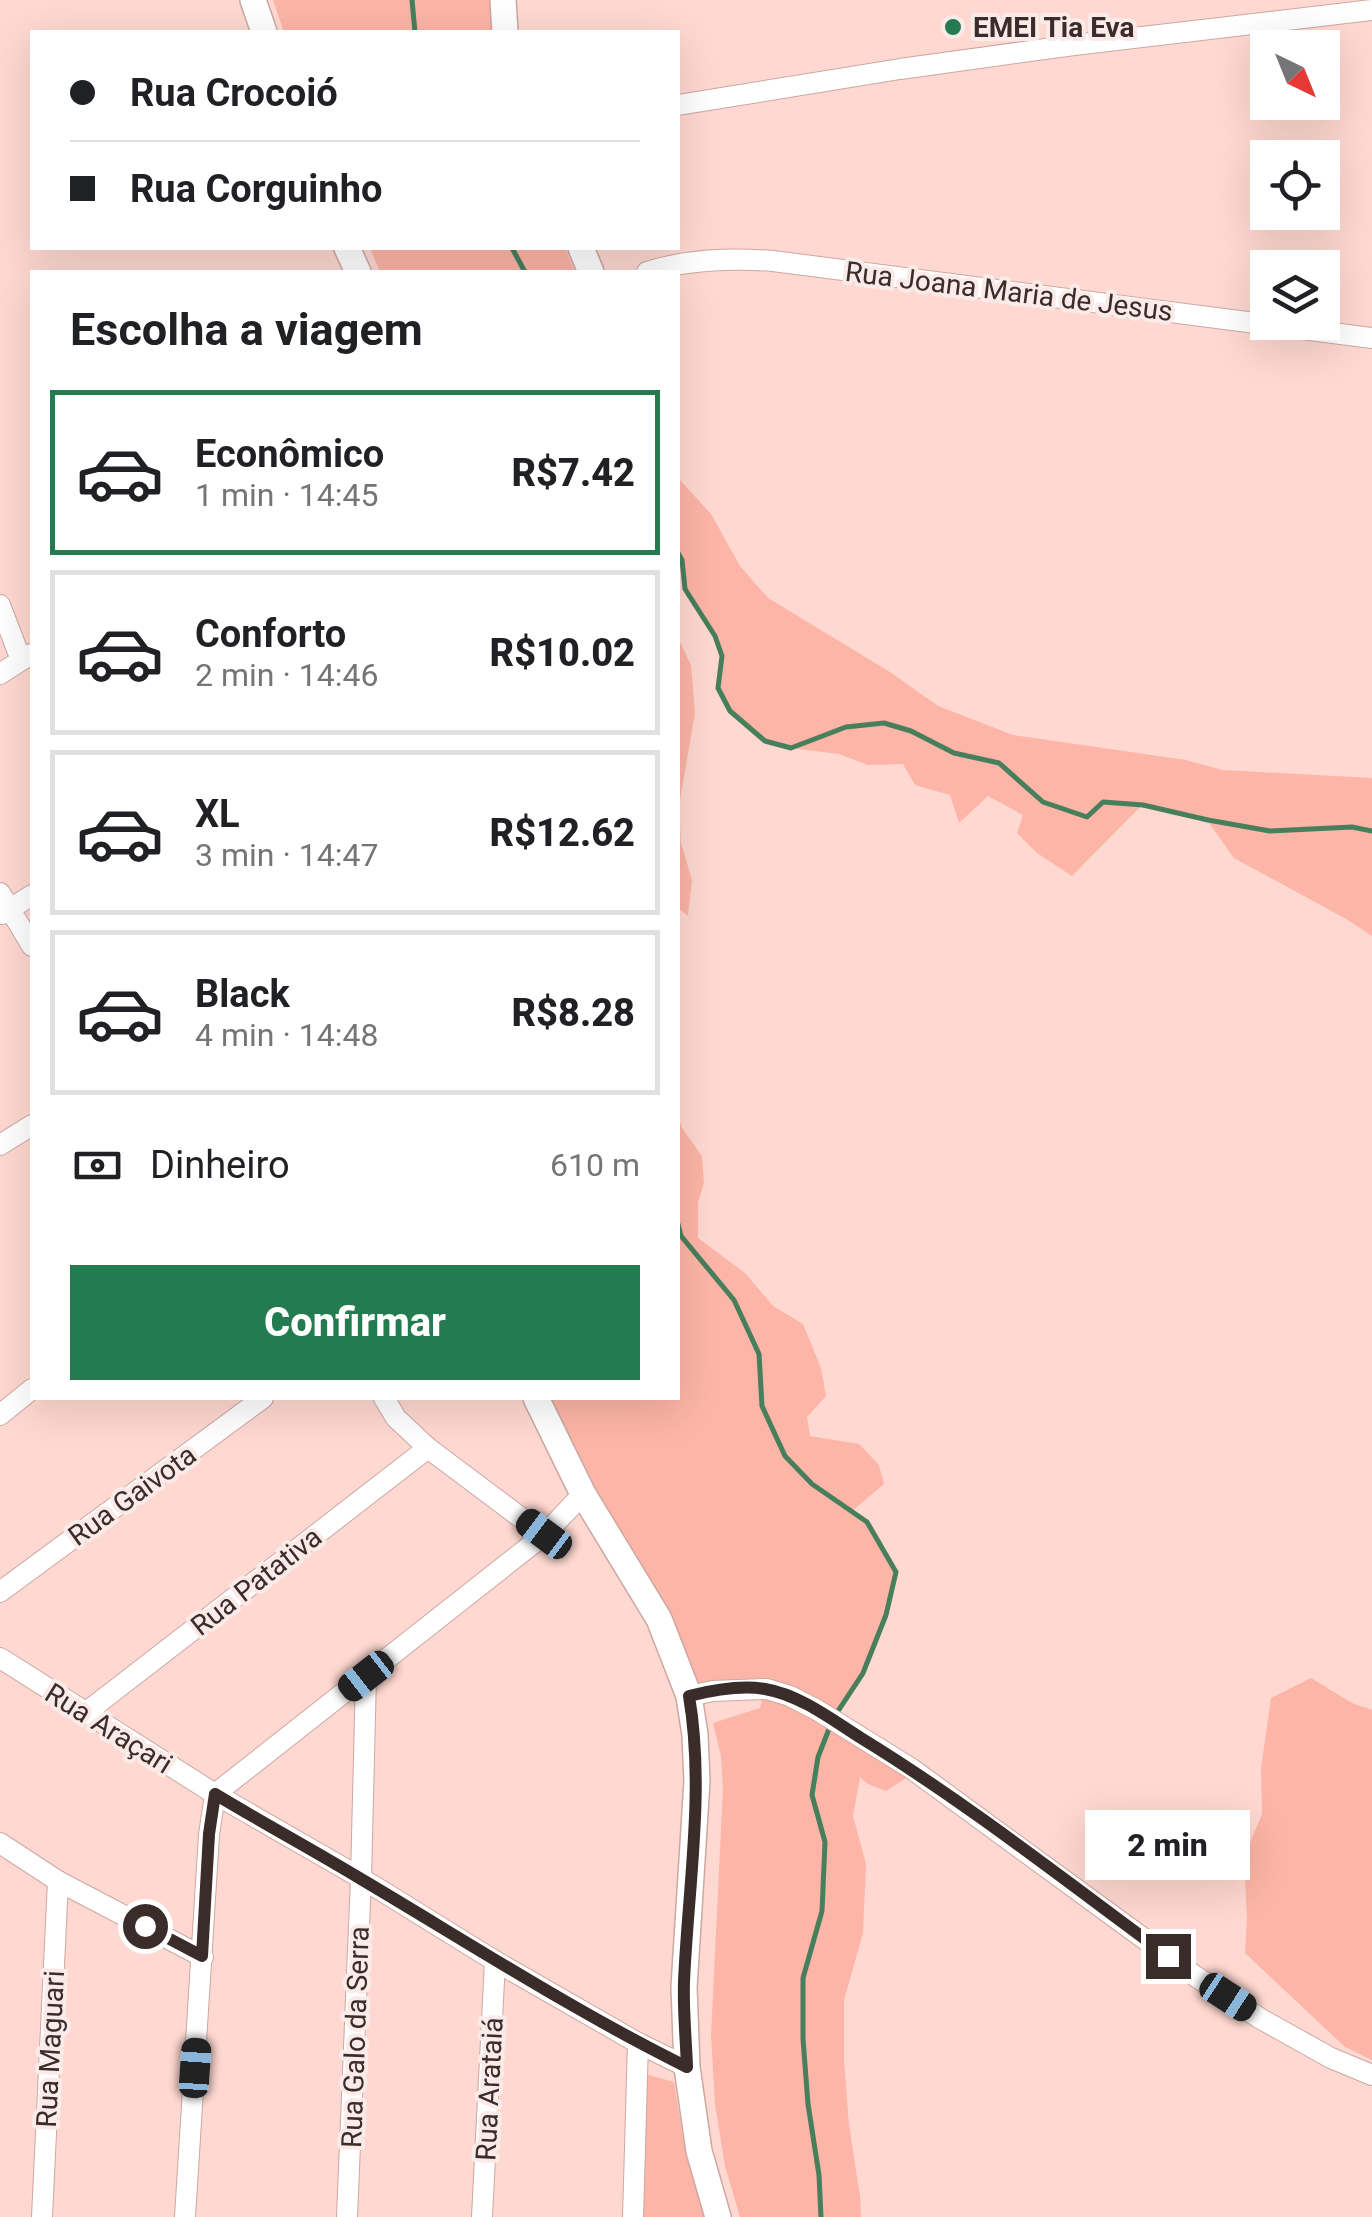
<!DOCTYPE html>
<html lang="pt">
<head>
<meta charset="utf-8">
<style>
  :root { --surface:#fff; --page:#f2f2f2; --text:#202124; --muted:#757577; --line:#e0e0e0; --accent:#237b4f }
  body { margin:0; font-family:Roboto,sans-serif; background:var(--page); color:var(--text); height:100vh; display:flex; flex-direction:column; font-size:38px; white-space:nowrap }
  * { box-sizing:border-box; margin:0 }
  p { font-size:32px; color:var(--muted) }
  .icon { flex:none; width:55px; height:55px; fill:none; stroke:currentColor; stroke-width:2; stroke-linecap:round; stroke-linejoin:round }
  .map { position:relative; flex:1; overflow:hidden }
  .sheet { position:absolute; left:30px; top:270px; width:650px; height:1130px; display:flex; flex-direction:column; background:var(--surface); border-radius:0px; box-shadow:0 10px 40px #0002 }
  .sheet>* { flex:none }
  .hud { position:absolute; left:30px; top:30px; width:650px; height:220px; border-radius:0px; box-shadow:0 10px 40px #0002; display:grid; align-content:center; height:220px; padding:0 40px; background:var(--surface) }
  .needle { width:65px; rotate:137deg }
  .controls { position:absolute; left:1250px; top:30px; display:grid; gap:20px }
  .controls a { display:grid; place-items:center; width:90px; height:90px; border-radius:0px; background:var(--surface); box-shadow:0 10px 40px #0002; font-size:50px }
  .end { position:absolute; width:45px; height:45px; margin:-22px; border:12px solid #3a2c29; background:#fff; box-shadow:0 0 0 5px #fff }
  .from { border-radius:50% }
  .bubble { position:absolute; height:70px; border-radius:0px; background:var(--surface); box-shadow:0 10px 40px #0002; font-size:32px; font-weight:800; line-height:70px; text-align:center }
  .car { position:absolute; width:30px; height:60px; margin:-30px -15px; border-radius:12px; box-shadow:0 0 8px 2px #0007; background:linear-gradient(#222 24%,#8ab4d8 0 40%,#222 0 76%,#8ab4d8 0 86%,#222 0) }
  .hud b { display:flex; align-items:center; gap:35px; height:95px; font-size:38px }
  .hud b+b { border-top:2px solid var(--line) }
  .hud i { width:25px; height:25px; background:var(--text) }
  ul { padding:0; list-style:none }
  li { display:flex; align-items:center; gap:30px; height:165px; margin:0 20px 15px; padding:0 20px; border:5px solid var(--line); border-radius:0px }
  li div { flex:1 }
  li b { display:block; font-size:38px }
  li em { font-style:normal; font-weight:800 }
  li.active { border-color:var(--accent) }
  li>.icon { width:90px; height:90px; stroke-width:1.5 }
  h2 { padding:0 40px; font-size:45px; line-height:120px }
  .pay { display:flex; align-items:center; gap:25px; height:110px; padding:0 40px; font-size:38px }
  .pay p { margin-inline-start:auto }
  .action { display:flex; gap:20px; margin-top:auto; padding:20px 40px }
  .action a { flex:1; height:115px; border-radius:0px; background:var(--accent); color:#fff; font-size:40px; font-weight:800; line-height:115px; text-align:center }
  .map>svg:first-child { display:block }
</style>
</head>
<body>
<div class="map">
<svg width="1372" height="2217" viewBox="0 0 1372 2217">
  <rect width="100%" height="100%" fill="#fed8d1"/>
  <g fill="#fcb5a6">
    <polygon points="273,0 491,0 494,32 284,32"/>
    <polygon points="370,248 565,248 575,272 380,272"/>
    <polygon points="678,474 680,480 711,514 740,566 768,598 890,672 938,706 1013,735 1186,760 1222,770 1372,778 1372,936 1348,920 1234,858 1207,820 1142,805 1072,876 1037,853 1017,833 1023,815 988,796 959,823 950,795 915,785 903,764 868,765 839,754 791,748 765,741 730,711 718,688 722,656 715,636 685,589 682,560 678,553"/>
    <polygon points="678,638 691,665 695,713 679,806 681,843 692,880 688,916 678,908"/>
    <path d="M678,1116l4,12 20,28 2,27 -6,19v36l47,35 28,33 30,18 18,44 5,28 -19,21 3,19 49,8 20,21 5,19 -32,27 15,11 29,50c-13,54 -31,97 -59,145l72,59 -23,15 -18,-7 -8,-7 -7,39 13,48 -3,69 -19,67v60l5,65 11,71 1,21h-121l-15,-51 -10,-62 -4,-68 12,-248 -2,-32 -8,-33 47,-15 5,-20 -65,2 -27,-71 -77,-123 -34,-68 -12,-30h128z"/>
    <polygon points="1311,1678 1352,1703 1372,1710 1372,2060 1345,2047 1245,1953 1247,1918 1244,1857 1262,1814 1261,1768 1271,1698"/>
    <polygon points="638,2072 674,2082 684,2144 705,2217 639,2217"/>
  </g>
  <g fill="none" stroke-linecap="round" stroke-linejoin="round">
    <g stroke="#477e5c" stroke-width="5">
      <polyline points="412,0 415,32"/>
      <polyline points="512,248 525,272"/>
      <polyline points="678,553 682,560 685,589 715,636 722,656 718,688 730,711 765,741 791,748 846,727 884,723 911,731 954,753 999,763 1043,802 1087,817 1103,802 1143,805 1208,820 1270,831 1352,827 1372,831"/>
      <polyline points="678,1224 681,1236 734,1300 759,1354 762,1406 785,1456 812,1484 867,1522 896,1572 886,1615 863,1673 836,1714"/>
      <polyline points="821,2217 819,2175 808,2104 803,2039 803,1978 822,1911 825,1842 812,1795 818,1757 831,1724"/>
    </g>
    <g stroke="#cca8a1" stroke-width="22">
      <g id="minor">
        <polyline points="678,105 900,69 1074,45 1372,10"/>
        <path d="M647,272c41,-13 83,-14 126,-11l599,77"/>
        <polyline points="0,605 21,660"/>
        <polyline points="0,674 31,654"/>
        <polyline points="0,893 32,946"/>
        <polyline points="2,914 32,895"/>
        <polyline points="0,1145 32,1125"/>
        <polyline points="384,1398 396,1418 428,1448 544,1535"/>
        <polyline points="0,1415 32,1389"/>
        <polyline points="0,1592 263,1398"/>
        <polyline points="0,1658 215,1794 361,1878 495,1961 638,2043 687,2067"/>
        <polyline points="689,1696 713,1691 767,1689 790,1696 817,1710 912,1769 1195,1976 1261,2019 1331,2058 1372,2075"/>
        <polyline points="84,1714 428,1448"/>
        <polyline points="0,1843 58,1881 203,1957"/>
        <polyline points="42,2217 58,1881"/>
        <polyline points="185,2217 209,1835 215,1794 544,1535 583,1494"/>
        <polyline points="347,2217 361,1878 366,1676"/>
        <polyline points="482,2217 495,1961"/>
        <polyline points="633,2217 638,2043"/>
      </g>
    </g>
    <g stroke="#cca8a1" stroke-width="28">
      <g id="major">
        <polyline points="253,0 264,32"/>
        <polyline points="503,0 505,32"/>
        <polyline points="347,248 358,272"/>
        <polyline points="581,248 591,272"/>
        <polyline points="536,1398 583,1494 659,1619 689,1696 695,1735 697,1781 684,1987 687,2067 699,2151 718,2217"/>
      </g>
    </g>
    <use href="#minor" stroke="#fff" stroke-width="20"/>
    <use href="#major" stroke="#fff" stroke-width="25"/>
  </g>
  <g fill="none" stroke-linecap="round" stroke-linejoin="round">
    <path stroke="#3a2c29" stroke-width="12" d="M145,1926l57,30 7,-122 6,-40c48,29 98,56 146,85 108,64 213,132 326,188 -1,-28 -4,-57 -3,-85 4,-95 21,-192 5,-286 24,-6 52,-11 76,-7 35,6 66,30 96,49 106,65 206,144 307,218"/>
  </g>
  <circle fill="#237b4f" stroke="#fbebe8" stroke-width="4" cx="953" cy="27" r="10"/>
  <g text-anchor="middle" stroke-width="8" stroke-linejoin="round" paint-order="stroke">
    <g font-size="28" font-weight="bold" fill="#3a2c29" stroke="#fbebe8" text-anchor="start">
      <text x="973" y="37">EMEI Tia Eva</text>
    </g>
    <g font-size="28" fill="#3a2c29" stroke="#fbebe8">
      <text transform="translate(1009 291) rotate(7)" y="10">Rua Joana Maria de Jesus</text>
      <text transform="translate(132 1495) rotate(-36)" y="10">Rua Gaivota</text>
      <text transform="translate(256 1581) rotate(-38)" y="10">Rua Patativa</text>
      <text transform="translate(109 1728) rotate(32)" y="10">Rua Araçari</text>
      <text transform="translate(355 2037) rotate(-88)" y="10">Rua Galo da Serra</text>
      <text transform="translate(50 2049) rotate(-87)" y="10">Rua Maguari</text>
      <text transform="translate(489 2089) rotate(-87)" y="10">Rua Arataiá</text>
    </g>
  </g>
</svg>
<div class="controls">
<a><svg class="needle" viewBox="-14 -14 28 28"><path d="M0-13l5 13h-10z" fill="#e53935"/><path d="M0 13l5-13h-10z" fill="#757577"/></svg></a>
<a><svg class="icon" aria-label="locate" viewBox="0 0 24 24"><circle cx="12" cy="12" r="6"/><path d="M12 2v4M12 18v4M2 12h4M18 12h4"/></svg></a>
<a><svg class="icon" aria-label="layers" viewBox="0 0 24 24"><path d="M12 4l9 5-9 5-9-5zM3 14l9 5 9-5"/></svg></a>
</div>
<i class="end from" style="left:145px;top:1926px"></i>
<i class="end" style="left:1168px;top:1956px"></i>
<div class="bubble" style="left:1085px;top:1810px;width:165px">2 min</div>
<i class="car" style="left:544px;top:1534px;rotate:307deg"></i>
<i class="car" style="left:366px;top:1676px;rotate:232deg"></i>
<i class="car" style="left:1228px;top:1997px;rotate:123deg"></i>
<i class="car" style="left:195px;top:2068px;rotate:4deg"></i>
<div class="hud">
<b><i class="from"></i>Rua Crocoió</b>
<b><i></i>Rua Corguinho</b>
</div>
<section class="sheet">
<h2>Escolha a viagem</h2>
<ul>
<li class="active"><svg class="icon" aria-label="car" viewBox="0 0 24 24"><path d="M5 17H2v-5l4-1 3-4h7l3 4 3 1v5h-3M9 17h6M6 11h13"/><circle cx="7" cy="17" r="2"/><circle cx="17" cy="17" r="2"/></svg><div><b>Econômico</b><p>1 min · 14:45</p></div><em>R$7.42</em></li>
<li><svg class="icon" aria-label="car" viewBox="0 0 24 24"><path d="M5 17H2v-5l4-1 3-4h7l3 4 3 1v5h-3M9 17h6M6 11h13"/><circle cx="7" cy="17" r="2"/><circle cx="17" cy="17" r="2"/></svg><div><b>Conforto</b><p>2 min · 14:46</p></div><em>R$10.02</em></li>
<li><svg class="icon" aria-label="car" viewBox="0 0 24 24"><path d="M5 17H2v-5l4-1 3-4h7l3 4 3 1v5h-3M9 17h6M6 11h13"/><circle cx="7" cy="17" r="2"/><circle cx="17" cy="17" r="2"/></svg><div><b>XL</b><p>3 min · 14:47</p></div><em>R$12.62</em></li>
<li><svg class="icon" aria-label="car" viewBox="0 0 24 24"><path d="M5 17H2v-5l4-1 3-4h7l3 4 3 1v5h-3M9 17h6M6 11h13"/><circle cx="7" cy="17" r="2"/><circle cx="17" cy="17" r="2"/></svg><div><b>Black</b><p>4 min · 14:48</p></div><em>R$8.28</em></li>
</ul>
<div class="pay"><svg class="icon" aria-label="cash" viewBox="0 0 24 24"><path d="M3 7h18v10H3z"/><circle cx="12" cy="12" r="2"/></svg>Dinheiro<p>610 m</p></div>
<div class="action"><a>Confirmar</a></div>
</section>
</div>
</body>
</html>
